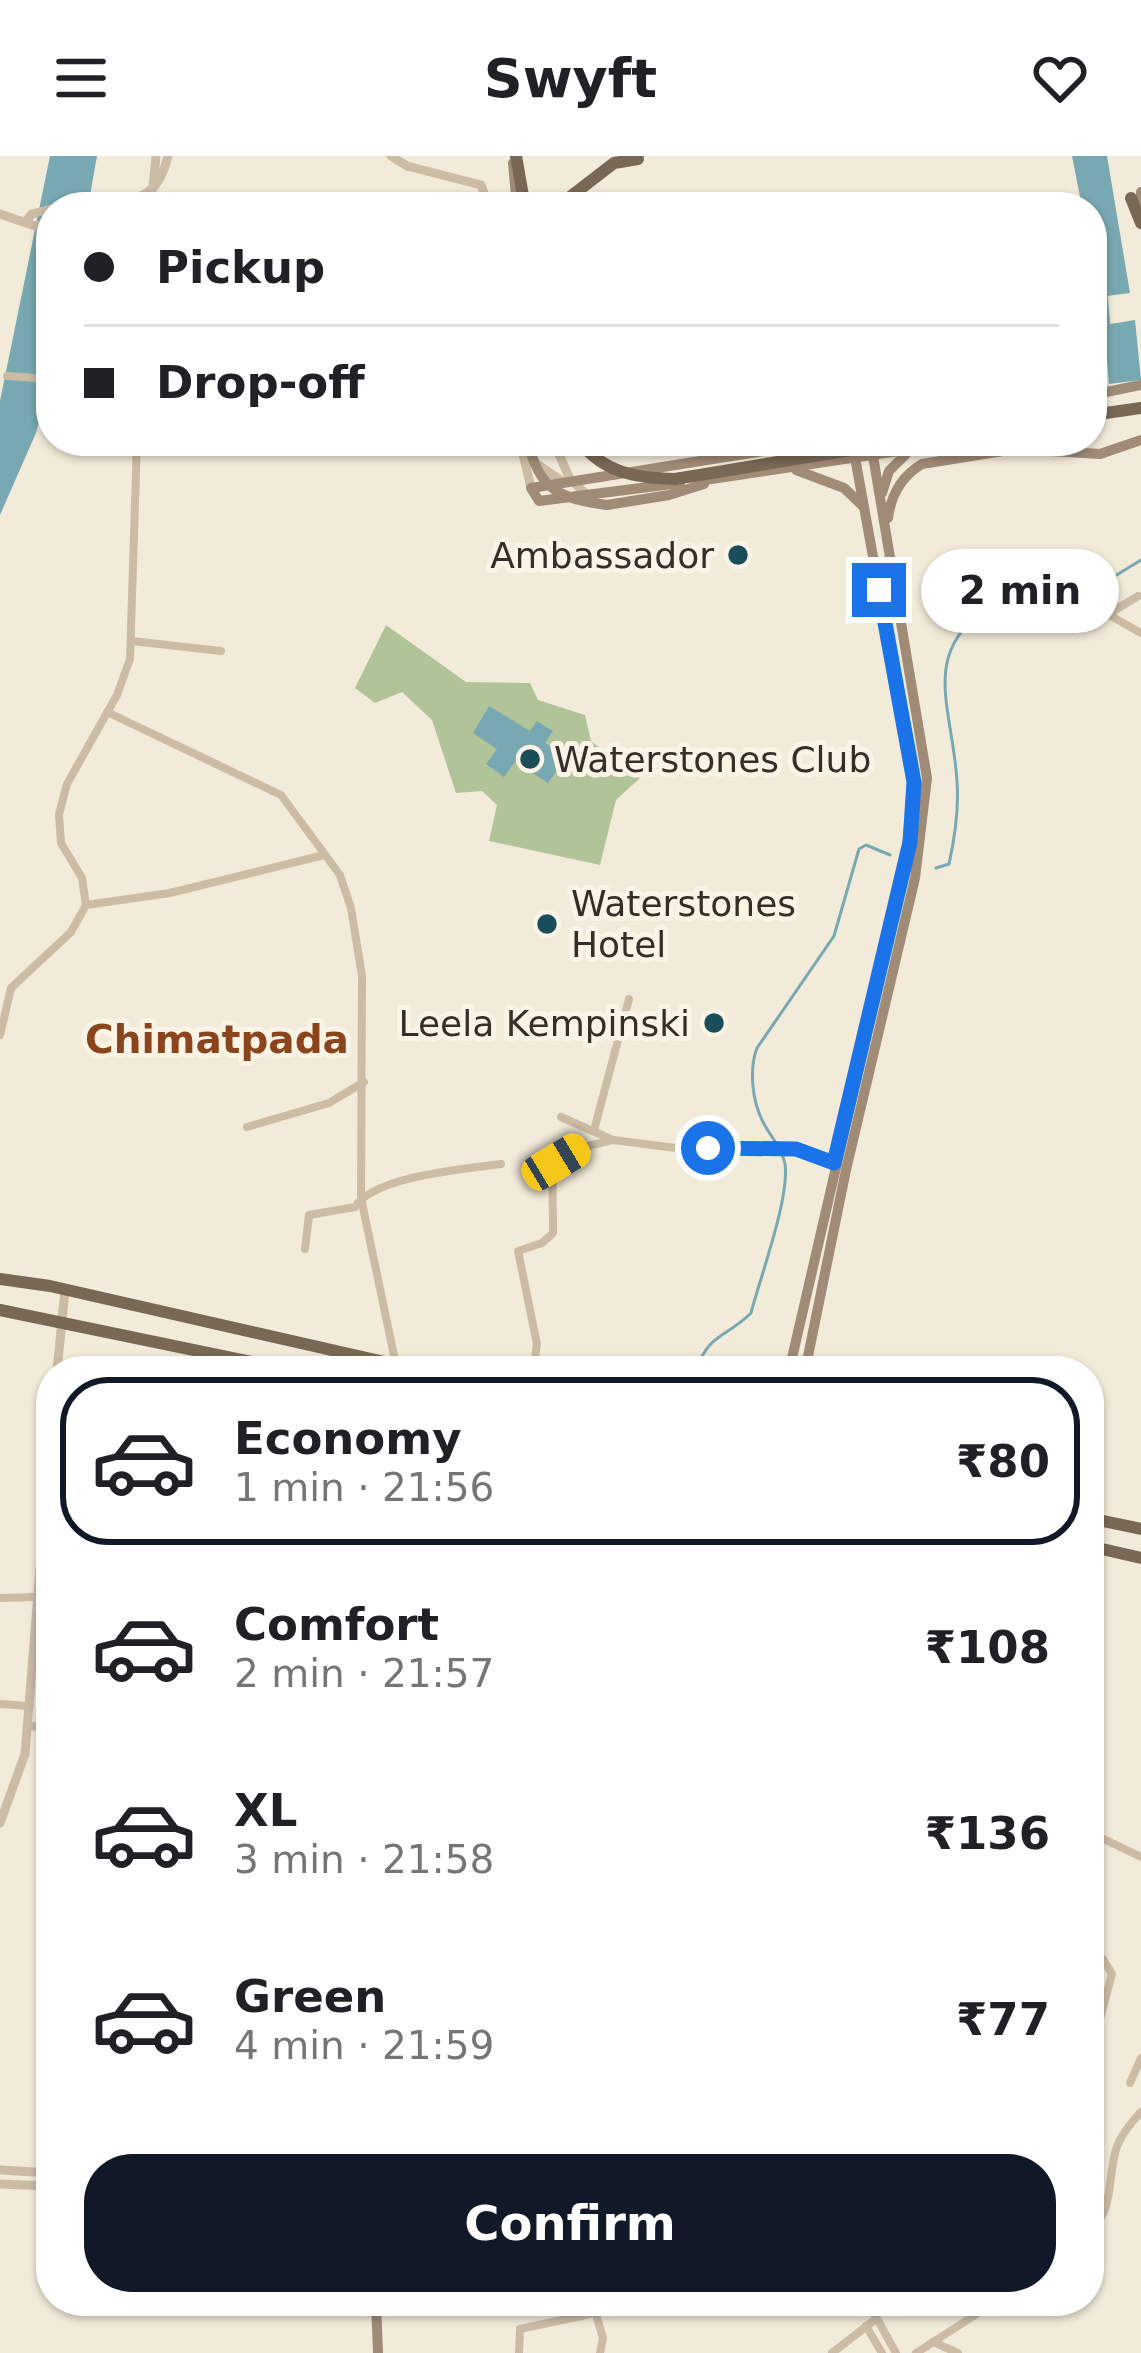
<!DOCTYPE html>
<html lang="en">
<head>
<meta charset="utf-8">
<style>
  :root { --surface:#fff; --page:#f6f6f6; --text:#202124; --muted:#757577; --line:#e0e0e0; --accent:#111827 }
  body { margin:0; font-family:"DejaVu Sans",sans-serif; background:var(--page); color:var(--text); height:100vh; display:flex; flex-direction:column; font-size:45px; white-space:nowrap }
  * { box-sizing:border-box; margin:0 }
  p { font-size:39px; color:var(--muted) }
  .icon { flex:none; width:66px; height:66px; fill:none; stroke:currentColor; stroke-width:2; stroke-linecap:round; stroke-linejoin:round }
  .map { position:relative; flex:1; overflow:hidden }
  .details { position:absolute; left:36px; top:1200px; width:1068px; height:960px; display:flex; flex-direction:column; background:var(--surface); border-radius:48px; box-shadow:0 3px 9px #0004 }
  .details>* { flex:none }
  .top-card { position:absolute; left:36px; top:36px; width:1071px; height:264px; border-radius:48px; box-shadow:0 3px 9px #0004; display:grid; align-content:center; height:264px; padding:0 48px; background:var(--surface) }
  .end { position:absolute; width:54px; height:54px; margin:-27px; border:15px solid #1a73e8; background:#fff; box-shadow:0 0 0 6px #fff }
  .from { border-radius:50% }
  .bubble { position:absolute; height:84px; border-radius:42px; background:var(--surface); box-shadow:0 3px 9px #0004; font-size:39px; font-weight:700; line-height:84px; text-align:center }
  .car { position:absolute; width:36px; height:72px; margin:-36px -18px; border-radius:15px; box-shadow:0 0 9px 3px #0007; background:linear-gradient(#f5c518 24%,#345 0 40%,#f5c518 0 76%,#345 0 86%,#f5c518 0) }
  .top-card b { display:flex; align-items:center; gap:42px; height:114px; font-size:45px }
  .top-card b+b { border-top:3px solid var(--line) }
  .top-card i { width:30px; height:30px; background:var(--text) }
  ul { padding:21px 0 0; list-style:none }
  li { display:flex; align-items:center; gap:36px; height:168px; margin:0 24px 18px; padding:0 24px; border:6px solid transparent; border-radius:48px }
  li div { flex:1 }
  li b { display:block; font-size:45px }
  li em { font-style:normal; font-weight:700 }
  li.selected { border-color:var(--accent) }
  li>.icon { width:108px; height:108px; stroke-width:1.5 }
  .button { display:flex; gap:24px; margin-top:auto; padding:24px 48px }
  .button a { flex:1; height:138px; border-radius:48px; background:var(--accent); color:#fff; font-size:48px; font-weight:700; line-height:138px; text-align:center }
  header { display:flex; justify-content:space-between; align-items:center; height:156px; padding:0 48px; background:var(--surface); font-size:54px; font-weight:700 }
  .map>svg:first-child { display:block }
</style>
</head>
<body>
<header><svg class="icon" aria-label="menu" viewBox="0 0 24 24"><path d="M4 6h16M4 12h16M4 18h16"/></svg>Swyft<svg class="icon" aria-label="heart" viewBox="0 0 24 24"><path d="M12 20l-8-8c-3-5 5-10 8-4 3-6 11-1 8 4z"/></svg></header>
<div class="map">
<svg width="1141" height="2197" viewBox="0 0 1141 2197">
  <rect width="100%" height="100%" fill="#f3ebda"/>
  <polygon fill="#b0c399" points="386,469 466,526 530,527 538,544 585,559 591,585 640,622 616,644 600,709 489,685 497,649 482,635 456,637 432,564 402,536 375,547 355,532"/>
  <g fill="#78a8b2">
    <polygon points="50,0 97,0 88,51 51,51 51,220 36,277 0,359 0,245"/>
    <polygon points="1072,0 1107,0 1130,137 1099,141 1092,106 1092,51 1082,51"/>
    <polygon points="1135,164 1141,224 1109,228 1104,169"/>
    <polygon points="489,550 530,575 537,565 553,575 545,587 566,601 548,627 515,606 504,621 486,608 497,593 473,577"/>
  </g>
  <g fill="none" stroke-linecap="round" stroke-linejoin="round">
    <g stroke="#78a8b2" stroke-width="3">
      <polyline points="1106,138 1109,171"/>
      <path d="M936,712l13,-4c6,-27 10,-55 8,-83 -5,-78 -41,-132 43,-182l110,-20 31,-19"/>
      <path d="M696,1215c12,-38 30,-33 55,-58 9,-35 39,-116 34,-149 -3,-16 -15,-28 -22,-42 -11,-21 -14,-53 -6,-74l77,-112 25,-87 7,-4 24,10"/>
    </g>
    <g stroke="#ccbca6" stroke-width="8">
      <polyline points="7,220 51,223"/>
      <polyline points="1080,433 1097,452 1141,477"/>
      <polyline points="1107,459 1138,440"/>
      <polyline points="132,485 221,495"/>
      <polyline points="107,556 281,639 340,719 351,752 362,820 361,1042 396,1209"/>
      <polyline points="86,749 170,737 324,699"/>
      <polyline points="0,879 11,832 71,776 86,749 82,722 61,687 59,658 67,628 117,539 130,503 137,285"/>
      <polyline points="561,961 613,984 676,992 796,993 839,1010"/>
      <polyline points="247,971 329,947 364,926"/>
      <polyline points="594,974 629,843"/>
      <path d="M305,1093l4,-34 46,-8c20,-31 110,-38 146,-43"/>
      <path d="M533,1215l4,-27 -19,-93 24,-8 11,-10c1,-64 -13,-78 60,-93"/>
      <polyline points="0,1442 38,1441"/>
      <polyline points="0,1548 30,1550"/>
      <polyline points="28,1569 51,1574"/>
      <polyline points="1089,1676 1141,1701"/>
      <polyline points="1089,1792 1103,1803 1112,1818 1089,1904"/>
      <polyline points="1130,1927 1141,1902"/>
      <path d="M1089,2080c25,-30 18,-48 26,-83 4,-16 15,-29 26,-41"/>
      <polyline points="592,2145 603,2182 600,2197"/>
      <polyline points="867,2145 896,2197"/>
      <polyline points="866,2170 882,2197"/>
      <polyline points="933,2186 958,2197"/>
      <polyline points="519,2197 520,2173 595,2157"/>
      <polyline points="832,2197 876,2163"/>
      <polyline points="916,2197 997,2145"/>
    </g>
    <g stroke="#ccbca6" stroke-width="9">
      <polyline points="391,0 407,10 481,29 489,51"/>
      <polyline points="153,32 156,0"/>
      <path d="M58,51c11,-3 26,-10 37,-9 42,2 61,4 73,-42"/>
      <polyline points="0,58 35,70 51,65"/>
      <polyline points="26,65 32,58 51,53"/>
      <polyline points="520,285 531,332"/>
      <polyline points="553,285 570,323 587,339"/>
      <polyline points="522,298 562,325"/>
      <polyline points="57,1215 65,1134"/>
      <polyline points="0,1667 25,1598 51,1279"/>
      <polyline points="0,2014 51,2017"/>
      <polyline points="0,2028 51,2030"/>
    </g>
    <g stroke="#a08b77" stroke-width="10">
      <polyline points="513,7 517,51"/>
      <polyline points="1141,36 1141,46"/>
      <polyline points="1092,239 1141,229"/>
      <polyline points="796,314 844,332 863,350"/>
      <polyline points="698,325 965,285"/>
      <polyline points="680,327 539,345 531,332 795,290"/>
      <polyline points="882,337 889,315 906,298"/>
      <polyline points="607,349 669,339 704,328"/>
      <path d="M888,362c3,-23 14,-42 34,-54l93,-15 85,5 41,-14"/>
      <polyline points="789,1215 904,717 914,626 852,285"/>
      <polyline points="805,1215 846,1014 915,722 927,622 871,288"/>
      <polyline points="376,2145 378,2197"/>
    </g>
    <g stroke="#7a6857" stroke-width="12">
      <polyline points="516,0 525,51"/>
      <polyline points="1131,42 1141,67"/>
      <polyline points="557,51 614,7 638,3"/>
      <polyline points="1092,259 1141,252"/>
      <polyline points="0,1123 50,1130 424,1215"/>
      <polyline points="0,1154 296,1215"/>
      <polyline points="1089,1362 1141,1373"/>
      <polyline points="1089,1390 1141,1402"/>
    </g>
    <path stroke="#a08b77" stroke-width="10" d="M528,285c10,49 33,58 79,64"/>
    <g stroke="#7a6857" stroke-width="12">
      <path d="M579,285c25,32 57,37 96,38l230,-38"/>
      <path d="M618,285c48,18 97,1 146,1 19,-1 39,4 59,6"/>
    </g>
  </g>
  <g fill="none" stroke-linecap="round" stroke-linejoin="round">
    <polyline stroke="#1a73e8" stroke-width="15" points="708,992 796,993 834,1007 910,686 914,626 879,434"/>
  </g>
  <g fill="#1a4e5b" stroke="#faf4e7" stroke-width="4.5">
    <circle cx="738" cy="399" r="12"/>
    <circle cx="530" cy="603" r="12"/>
    <circle cx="547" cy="768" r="12"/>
    <circle cx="714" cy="867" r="12"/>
  </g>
  <g text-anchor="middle" stroke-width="10" stroke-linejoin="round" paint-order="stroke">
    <g font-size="36" fill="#372e27" stroke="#faf4e7" text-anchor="end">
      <text x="714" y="412">Ambassador</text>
      <text x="554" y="616" text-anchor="start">Waterstones Club</text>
      <text x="571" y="760" text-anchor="start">Waterstones<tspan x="571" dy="41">Hotel</tspan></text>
      <text x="690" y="880">Leela Kempinski</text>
    </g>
    <g font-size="39" font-weight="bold" fill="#8b451c" stroke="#faf4e7">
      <text x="217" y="897">Chimatpada</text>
    </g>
  </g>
</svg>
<i class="end from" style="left:708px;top:992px"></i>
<i class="end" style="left:879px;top:434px"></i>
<div class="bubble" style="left:921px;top:393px;width:198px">2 min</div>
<i class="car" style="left:556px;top:1006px;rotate:59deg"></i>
<div class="top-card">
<b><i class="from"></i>Pickup</b>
<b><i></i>Drop-off</b>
</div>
<section class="details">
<ul>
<li class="selected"><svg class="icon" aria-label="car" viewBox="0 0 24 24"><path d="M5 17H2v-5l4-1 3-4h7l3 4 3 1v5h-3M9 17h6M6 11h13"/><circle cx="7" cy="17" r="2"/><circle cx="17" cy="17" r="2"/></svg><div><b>Economy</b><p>1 min · 21:56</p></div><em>₹80</em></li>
<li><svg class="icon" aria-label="car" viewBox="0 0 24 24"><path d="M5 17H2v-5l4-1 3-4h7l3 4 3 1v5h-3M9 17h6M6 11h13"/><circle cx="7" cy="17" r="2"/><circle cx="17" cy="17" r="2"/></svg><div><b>Comfort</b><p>2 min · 21:57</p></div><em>₹108</em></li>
<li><svg class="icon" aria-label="car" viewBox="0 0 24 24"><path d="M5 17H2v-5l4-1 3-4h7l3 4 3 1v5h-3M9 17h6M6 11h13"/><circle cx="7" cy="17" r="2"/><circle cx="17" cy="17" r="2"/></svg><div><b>XL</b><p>3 min · 21:58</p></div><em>₹136</em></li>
<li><svg class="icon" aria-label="car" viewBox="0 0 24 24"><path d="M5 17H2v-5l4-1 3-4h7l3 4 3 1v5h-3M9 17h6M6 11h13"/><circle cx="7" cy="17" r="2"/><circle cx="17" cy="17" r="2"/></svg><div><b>Green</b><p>4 min · 21:59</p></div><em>₹77</em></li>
</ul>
<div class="button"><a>Confirm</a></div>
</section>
</div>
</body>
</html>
